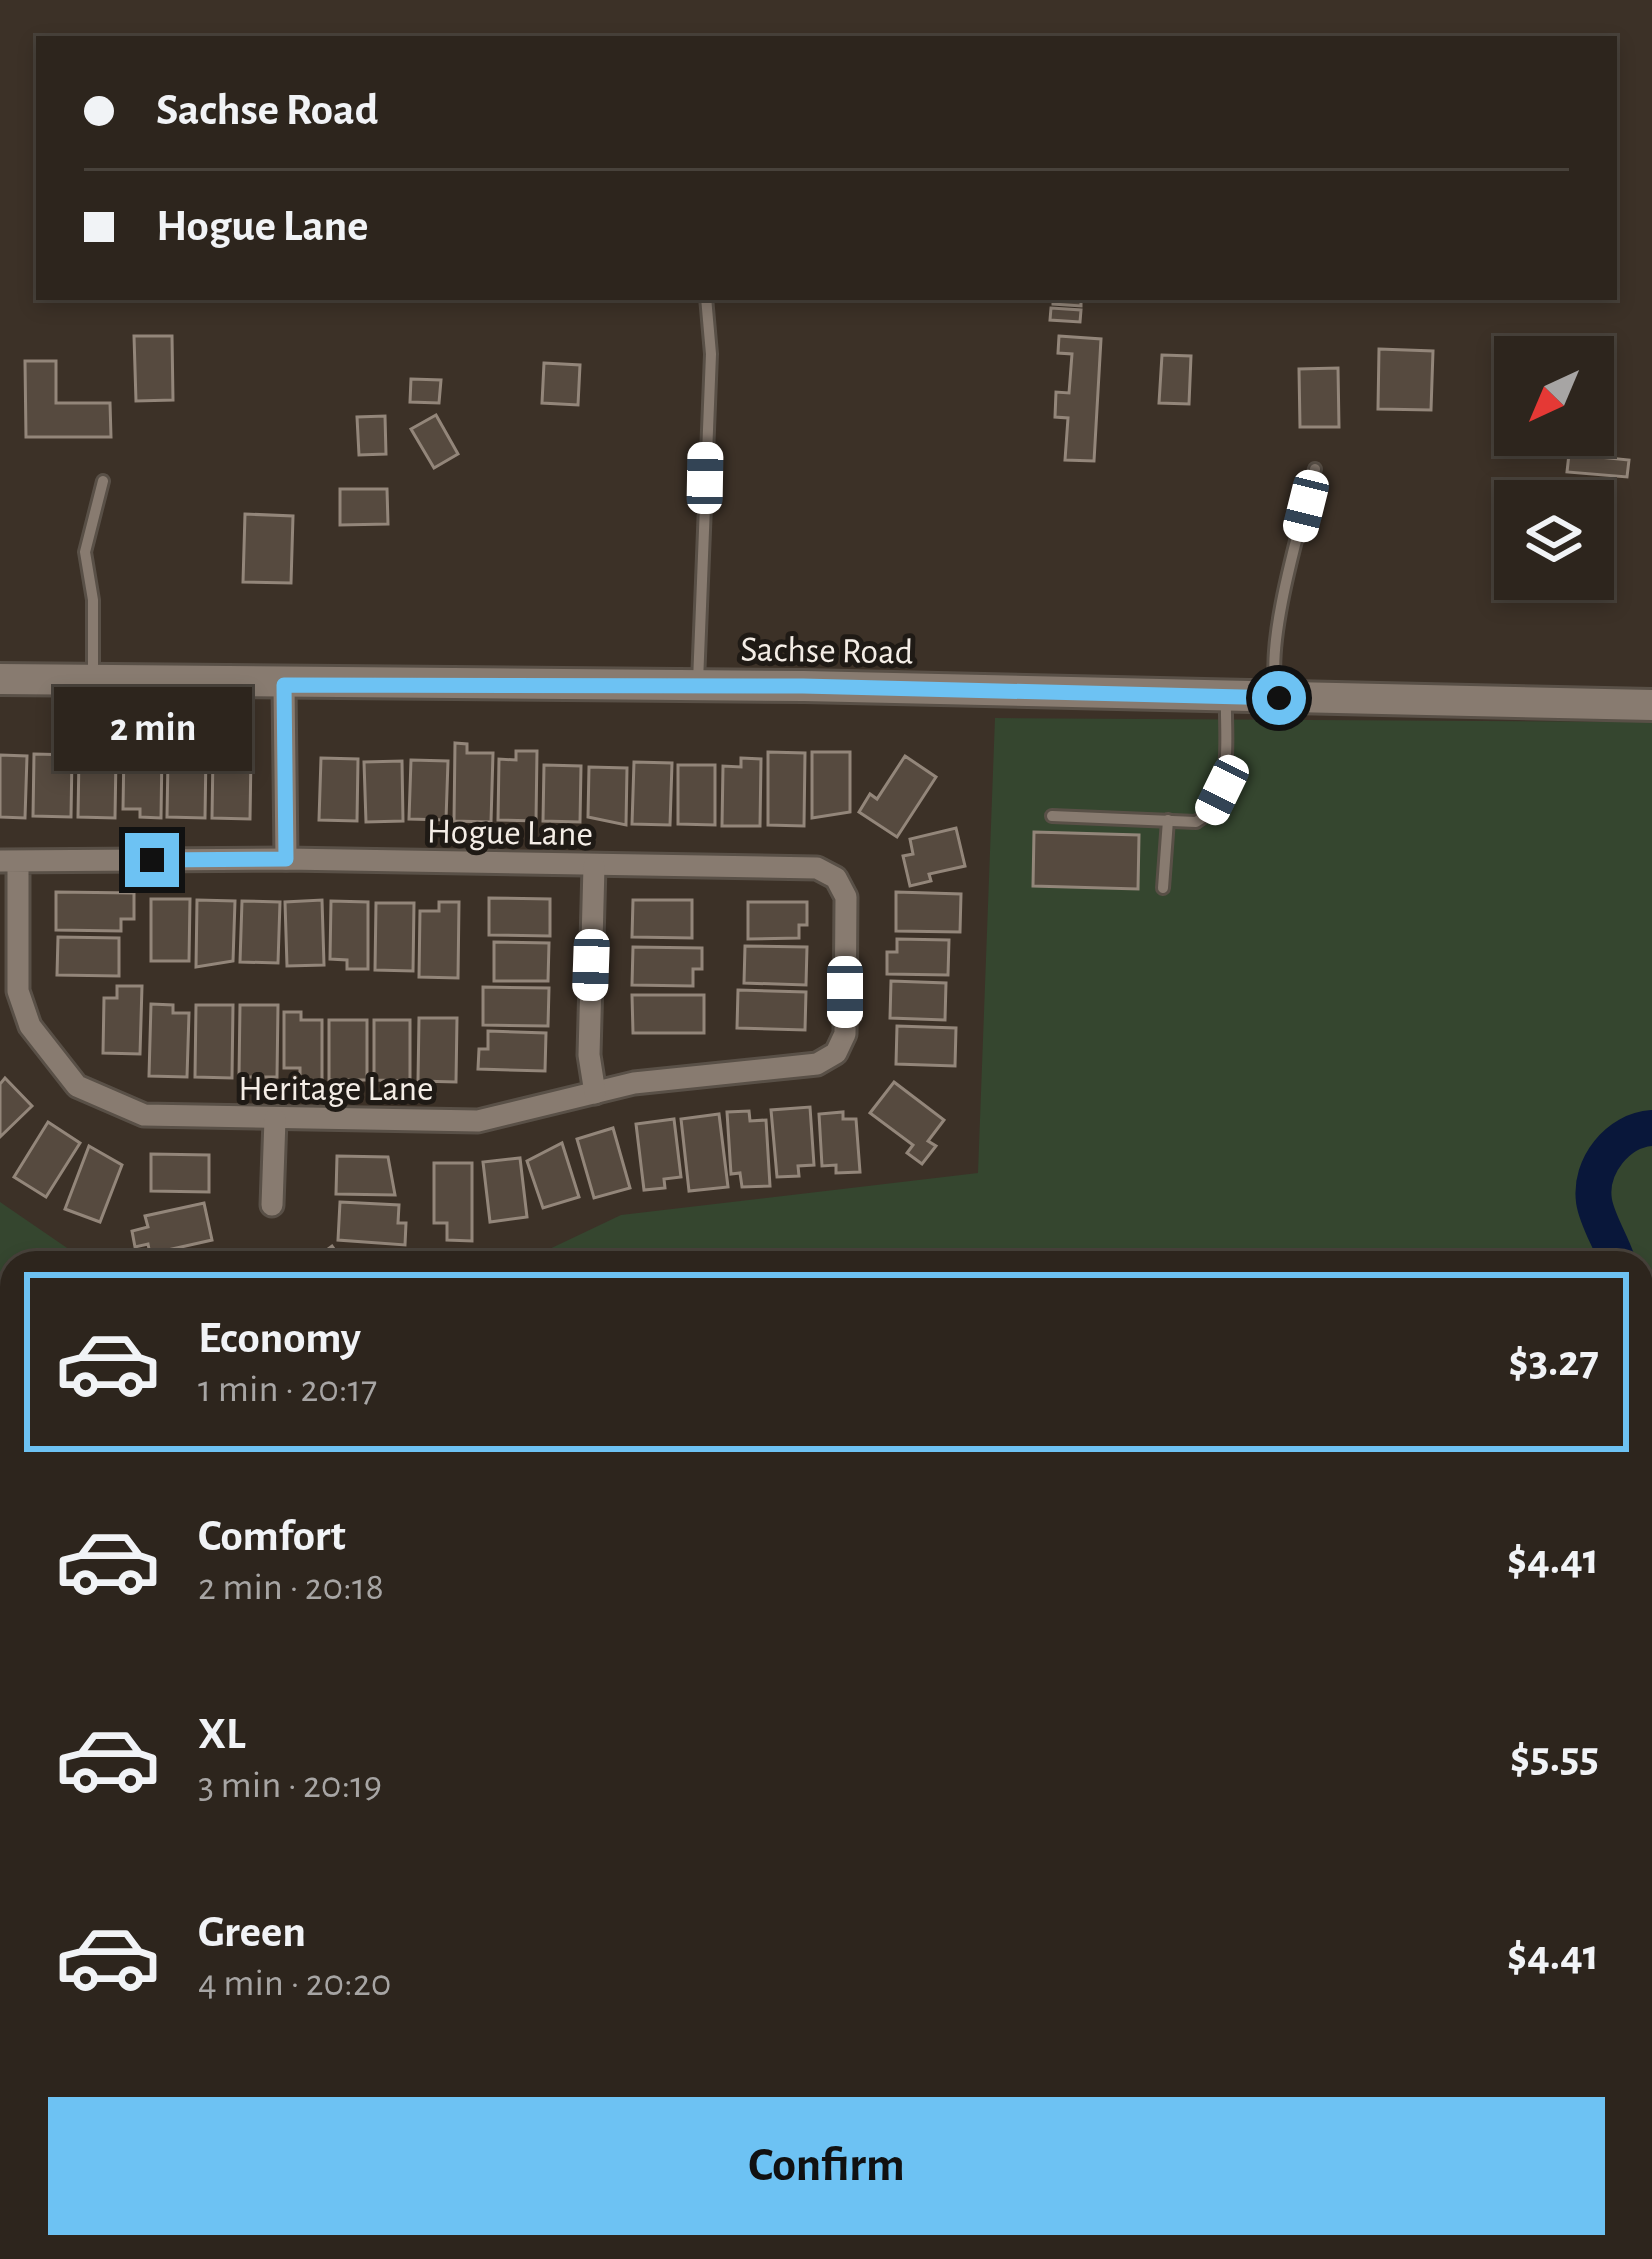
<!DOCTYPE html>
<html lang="en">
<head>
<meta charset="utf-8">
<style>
  :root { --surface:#2d251d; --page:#39312a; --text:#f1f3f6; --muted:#a7a5a4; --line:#48423b; --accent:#6dc2f3 }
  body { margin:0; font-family:"Alegreya Sans",sans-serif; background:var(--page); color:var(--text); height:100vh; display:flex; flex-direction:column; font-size:45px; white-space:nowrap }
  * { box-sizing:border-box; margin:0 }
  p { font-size:39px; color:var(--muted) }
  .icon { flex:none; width:66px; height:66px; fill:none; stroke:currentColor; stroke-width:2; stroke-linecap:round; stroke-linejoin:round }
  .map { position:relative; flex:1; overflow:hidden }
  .panel { position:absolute; left:0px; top:1251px; width:1653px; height:1008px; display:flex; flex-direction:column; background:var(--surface); border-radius:36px 36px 0 0; box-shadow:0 6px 18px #0003,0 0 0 3px var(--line) }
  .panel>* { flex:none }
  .guide { position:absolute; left:36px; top:36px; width:1581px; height:264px; border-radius:0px; box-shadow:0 6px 18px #0003,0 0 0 3px var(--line); display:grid; align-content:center; height:264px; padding:0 48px; background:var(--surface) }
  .needle { width:78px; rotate:224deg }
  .fabs { position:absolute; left:1494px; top:336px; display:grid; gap:24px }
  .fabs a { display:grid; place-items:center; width:120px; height:120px; border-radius:0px; background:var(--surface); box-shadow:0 6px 18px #0003,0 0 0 3px var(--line); font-size:60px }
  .end { position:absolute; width:54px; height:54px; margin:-27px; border:15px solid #6dc2f3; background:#111; box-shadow:0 0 0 6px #111 }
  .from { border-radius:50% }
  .bubble { position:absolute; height:84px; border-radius:0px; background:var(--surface); box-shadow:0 6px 18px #0003,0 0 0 3px var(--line); font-size:39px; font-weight:600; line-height:84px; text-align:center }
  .car { position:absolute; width:36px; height:72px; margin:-36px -18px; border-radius:15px; box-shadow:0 0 9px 3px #0007; background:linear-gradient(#fff 24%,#345 0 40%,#fff 0 76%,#345 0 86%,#fff 0) }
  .guide b { display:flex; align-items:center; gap:42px; height:114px; font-size:45px }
  .guide b+b { border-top:3px solid var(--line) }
  .guide i { width:30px; height:30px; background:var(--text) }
  ul { padding:21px 0 0; list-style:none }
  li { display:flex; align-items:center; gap:36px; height:180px; margin:0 24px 18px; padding:0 24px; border:6px solid transparent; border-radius:0px }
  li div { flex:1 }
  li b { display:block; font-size:45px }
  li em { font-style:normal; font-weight:600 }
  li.active { border-color:var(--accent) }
  li>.icon { width:108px; height:108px; stroke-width:1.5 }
  .primary-button { display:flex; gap:24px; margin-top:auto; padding:24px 48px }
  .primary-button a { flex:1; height:138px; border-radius:0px; background:var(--accent); color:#111; font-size:48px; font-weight:600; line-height:138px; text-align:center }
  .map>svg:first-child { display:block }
</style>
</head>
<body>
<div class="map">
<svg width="1652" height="2259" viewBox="0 0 1652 2259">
  <rect width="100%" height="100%" fill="#3c3127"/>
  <g fill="#35462f">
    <polygon points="995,718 1652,722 1652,1653 1641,1664 1641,1263 520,1263 621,1215 978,1173"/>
    <polygon points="0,1202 89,1263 12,1263 12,1566 0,1549"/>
    <polygon points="32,2247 1407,2247 1395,2259 27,2259"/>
  </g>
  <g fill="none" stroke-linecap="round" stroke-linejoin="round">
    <g stroke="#09173a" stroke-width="36">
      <path d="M1618,1263c-6,-20 -21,-42 -24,-62 -5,-35 24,-71 58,-73"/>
      <polyline points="169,2259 186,2247"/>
    </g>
  </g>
  <g fill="#564a3f" stroke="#93867a" stroke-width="3">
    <polygon points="1053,297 1081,297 1081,306 1053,304"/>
    <polygon points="1051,308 1081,310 1080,322 1050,320"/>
    <polygon points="134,336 172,336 173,400 136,401"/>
    <polygon points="1059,336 1101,339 1094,461 1065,460 1068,418 1055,417 1056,392 1069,393 1072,354 1058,353"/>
    <polygon points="1379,349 1433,351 1431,410 1378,409"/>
    <polygon points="1162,355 1191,356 1189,404 1159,403"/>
    <polygon points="25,361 56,361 56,403 110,403 111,437 26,437"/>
    <polygon points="544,363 580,365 578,405 542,403"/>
    <polygon points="1338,368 1339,427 1300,427 1299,369"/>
    <polygon points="411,379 441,380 439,403 410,402"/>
    <polygon points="436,415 458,454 434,468 411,429"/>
    <polygon points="385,416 386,454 359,455 357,417"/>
    <polygon points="1569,454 1629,460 1627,477 1567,472"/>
    <polygon points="340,489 387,489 388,524 340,525"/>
    <polygon points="245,514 293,516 291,583 243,582"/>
    <polygon points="455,743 467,744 467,753 493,753 491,822 454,821"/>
    <polygon points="124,749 162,749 161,818 140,817 140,809 123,809"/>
    <polygon points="185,751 206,752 205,818 167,817 168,759 184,759"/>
    <polygon points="516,751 537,751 536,821 498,820 499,759 516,760"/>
    <polygon points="768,752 805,753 804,826 768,825"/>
    <polygon points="812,752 850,752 850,812 812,818"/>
    <polygon points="34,754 72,755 71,817 33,816"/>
    <polygon points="213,754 251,755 250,819 212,818"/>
    <polygon points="0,755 27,756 25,818 0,817"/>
    <polygon points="79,756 116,757 115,818 78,817"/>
    <polygon points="905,756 936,777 897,837 859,812 870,794 877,799"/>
    <polygon points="321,758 358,759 357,821 319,820"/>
    <polygon points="741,758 761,759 760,826 722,826 723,766 741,767"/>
    <polygon points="411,760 448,761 446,820 409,819"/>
    <polygon points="402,761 403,821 366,822 364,762"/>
    <polygon points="634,762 672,763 670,825 632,824"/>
    <polygon points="544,765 581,766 580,822 543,821"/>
    <polygon points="678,765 715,765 715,825 678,824"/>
    <polygon points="589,767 627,768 626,825 588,817"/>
    <polygon points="956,828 965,866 929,874 931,881 910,886 903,856 913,854 910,839"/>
    <polygon points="1034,832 1139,835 1138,889 1033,886"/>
    <polygon points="56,892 134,893 134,919 121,919 121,931 56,930"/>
    <polygon points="896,892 961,894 960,932 896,931"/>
    <polygon points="489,898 550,899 550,936 489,935"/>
    <polygon points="151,899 190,899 189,961 151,961"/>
    <polygon points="197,900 235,901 233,961 196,967"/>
    <polygon points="322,900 324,965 287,966 285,902"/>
    <polygon points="633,900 692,900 692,938 632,937"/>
    <polygon points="242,901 280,902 278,963 240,962"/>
    <polygon points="331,901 368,902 368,969 347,969 347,960 330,959"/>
    <polygon points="439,902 459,902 458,978 419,977 420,911 439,911"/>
    <polygon points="748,902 807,902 807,925 799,925 799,938 748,939"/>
    <polygon points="376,903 414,903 413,971 375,970"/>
    <polygon points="58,937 119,938 119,976 57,975"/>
    <polygon points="897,939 949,940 948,975 887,974 887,952 897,952"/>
    <polygon points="494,942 549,943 548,981 494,981"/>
    <polygon points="745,946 807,947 806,985 744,983"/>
    <polygon points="633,947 702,948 702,969 693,969 693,986 632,985"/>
    <polygon points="891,981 946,983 945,1020 890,1018"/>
    <polygon points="117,986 142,986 140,1054 103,1053 104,998 117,998"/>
    <polygon points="483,987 549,988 548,1026 483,1025"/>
    <polygon points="738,990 806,992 805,1030 737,1028"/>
    <polygon points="632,995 704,995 704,1033 633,1033"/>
    <polygon points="151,1004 173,1005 173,1013 189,1013 187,1077 149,1076"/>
    <polygon points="196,1005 233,1005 232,1078 195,1077"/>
    <polygon points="240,1005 278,1005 277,1077 239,1077"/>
    <polygon points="284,1012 301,1012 301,1020 322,1020 322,1081 300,1080 300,1068 284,1068"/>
    <polygon points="419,1018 457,1018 456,1082 418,1081"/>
    <rect x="329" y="1020" width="38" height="60"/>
    <polygon points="374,1020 410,1020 410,1081 374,1080"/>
    <polygon points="897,1026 956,1028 955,1066 896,1064"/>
    <polygon points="488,1031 546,1033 545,1071 478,1069 479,1049 488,1049"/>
    <polygon points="5,1078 32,1106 0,1137 0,1084"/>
    <polygon points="894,1082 944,1120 928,1141 936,1146 922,1164 907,1153 913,1145 870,1113"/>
    <polygon points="810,1107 814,1165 798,1166 799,1176 777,1177 771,1110"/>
    <polygon points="749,1111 750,1121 766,1120 770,1186 742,1187 740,1173 731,1174 727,1112"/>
    <polygon points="843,1112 843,1119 856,1119 860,1172 836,1173 836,1165 822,1166 819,1114"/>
    <polygon points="719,1114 728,1187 689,1191 681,1119"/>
    <polygon points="674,1119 681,1177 664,1179 665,1188 644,1190 636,1124"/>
    <polygon points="48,1122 80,1143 46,1197 14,1177"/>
    <polygon points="613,1128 630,1188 594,1198 577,1139"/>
    <polygon points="562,1143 579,1197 543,1208 527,1161"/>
    <polygon points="89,1146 122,1165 100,1222 65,1209"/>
    <polygon points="151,1154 209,1155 209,1192 151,1191"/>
    <polygon points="337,1156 388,1157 395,1195 336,1194"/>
    <polygon points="520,1158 527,1217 490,1222 483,1162"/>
    <polygon points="434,1163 472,1163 472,1241 447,1240 447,1223 434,1223"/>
    <polygon points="340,1202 399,1205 398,1223 406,1223 405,1245 338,1240"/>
    <polygon points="204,1203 212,1240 150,1254 148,1244 135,1247 132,1231 148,1227 145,1216"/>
    <polygon points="332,1246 344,1263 309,1263"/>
    <polygon points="0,1601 12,1613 12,1650 0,1661"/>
    <polygon points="1644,1722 1652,1728 1652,1789 1641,1780"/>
    <polygon points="1641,1802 1652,1807 1652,1833 1641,1827"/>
    <polygon points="6,1804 12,1808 12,1860 6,1869 0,1865 0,1812"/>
    <polygon points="0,2104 12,2110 12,2172 0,2166"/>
    <polygon points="0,2186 12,2191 12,2220 1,2243"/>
    <polygon points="1460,2247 1547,2247 1539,2259 1518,2252 1513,2259 1476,2259"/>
  </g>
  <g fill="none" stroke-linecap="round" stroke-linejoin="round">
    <g stroke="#595047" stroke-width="16">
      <g id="service">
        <polyline points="93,678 93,600 85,552 103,481"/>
        <polyline points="698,682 711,354 706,297"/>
        <path d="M1278,695c-16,-46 24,-175 37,-226"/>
        <path d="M1052,816l144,6c39,-23 29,-81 30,-121"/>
        <polyline points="1163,888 1168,820"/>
      </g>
    </g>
    <g stroke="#595047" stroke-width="27">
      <g id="minor">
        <polyline points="284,685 286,859"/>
        <polyline points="0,861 286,859 817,868 836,878 846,897 845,1034 836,1053 817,1064 634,1083 478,1121 144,1115 77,1086 30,1026 18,991 18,862"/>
        <polyline points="594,866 589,1055 595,1093"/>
        <polyline points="272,1205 275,1119"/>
        <polyline points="0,1755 12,1762"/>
        <polyline points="0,1992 12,1972"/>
        <polyline points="1641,2045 1652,1997"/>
        <polyline points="1641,2227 1652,2229"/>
        <polyline points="1583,2259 1588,2247"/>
      </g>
    </g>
    <g stroke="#595047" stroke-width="36">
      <polyline id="secondary" points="0,679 804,686 1652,705"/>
    </g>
    <use href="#service" stroke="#887b70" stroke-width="10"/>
    <use href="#minor" stroke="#887b70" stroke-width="21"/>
    <use href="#secondary" stroke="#887b70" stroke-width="30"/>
  </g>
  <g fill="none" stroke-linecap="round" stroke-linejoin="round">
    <polyline stroke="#6dc2f3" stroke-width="15" points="152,860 286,859 284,685 803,686 1279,698"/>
  </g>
  <g text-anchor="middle" stroke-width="10" stroke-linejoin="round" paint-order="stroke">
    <g font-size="36" fill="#f4ede6" stroke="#1f1a15">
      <text transform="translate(827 649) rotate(1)" y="13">Sachse Road</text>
      <text transform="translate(510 831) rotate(1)" y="13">Hogue Lane</text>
      <text x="336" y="1100">Heritage Lane</text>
    </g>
  </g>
</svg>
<div class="fabs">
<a><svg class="needle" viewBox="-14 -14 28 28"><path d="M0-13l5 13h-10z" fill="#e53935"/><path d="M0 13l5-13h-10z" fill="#a7a5a4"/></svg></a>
<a><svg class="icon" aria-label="layers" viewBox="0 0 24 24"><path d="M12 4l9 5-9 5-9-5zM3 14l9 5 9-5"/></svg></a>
</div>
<i class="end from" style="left:1279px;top:698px"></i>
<i class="end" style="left:152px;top:860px"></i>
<div class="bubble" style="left:54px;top:687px;width:198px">2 min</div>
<i class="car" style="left:705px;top:478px;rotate:1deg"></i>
<i class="car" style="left:1306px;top:506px;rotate:194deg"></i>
<i class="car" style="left:1222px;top:790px;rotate:206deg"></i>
<i class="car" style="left:591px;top:965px;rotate:182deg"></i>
<i class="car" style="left:845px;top:992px;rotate:180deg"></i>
<div class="guide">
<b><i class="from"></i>Sachse Road</b>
<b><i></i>Hogue Lane</b>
</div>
<section class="panel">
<ul>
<li class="active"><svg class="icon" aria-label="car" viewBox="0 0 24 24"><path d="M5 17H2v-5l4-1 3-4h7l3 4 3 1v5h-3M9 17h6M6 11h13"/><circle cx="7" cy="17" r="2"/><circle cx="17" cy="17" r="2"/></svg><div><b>Economy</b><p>1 min · 20:17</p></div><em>$3.27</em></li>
<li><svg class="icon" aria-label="car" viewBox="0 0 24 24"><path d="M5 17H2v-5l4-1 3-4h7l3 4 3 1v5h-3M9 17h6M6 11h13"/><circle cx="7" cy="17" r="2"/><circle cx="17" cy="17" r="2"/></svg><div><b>Comfort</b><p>2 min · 20:18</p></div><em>$4.41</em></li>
<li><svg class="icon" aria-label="car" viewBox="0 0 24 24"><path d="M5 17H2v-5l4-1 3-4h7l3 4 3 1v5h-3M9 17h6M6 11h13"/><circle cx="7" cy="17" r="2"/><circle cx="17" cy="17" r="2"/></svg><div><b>XL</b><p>3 min · 20:19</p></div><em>$5.55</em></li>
<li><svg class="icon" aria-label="car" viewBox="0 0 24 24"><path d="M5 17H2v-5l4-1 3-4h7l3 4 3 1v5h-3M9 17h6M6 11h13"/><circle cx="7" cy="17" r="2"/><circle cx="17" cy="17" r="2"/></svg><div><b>Green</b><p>4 min · 20:20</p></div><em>$4.41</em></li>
</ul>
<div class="primary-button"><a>Confirm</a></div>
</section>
</div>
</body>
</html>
